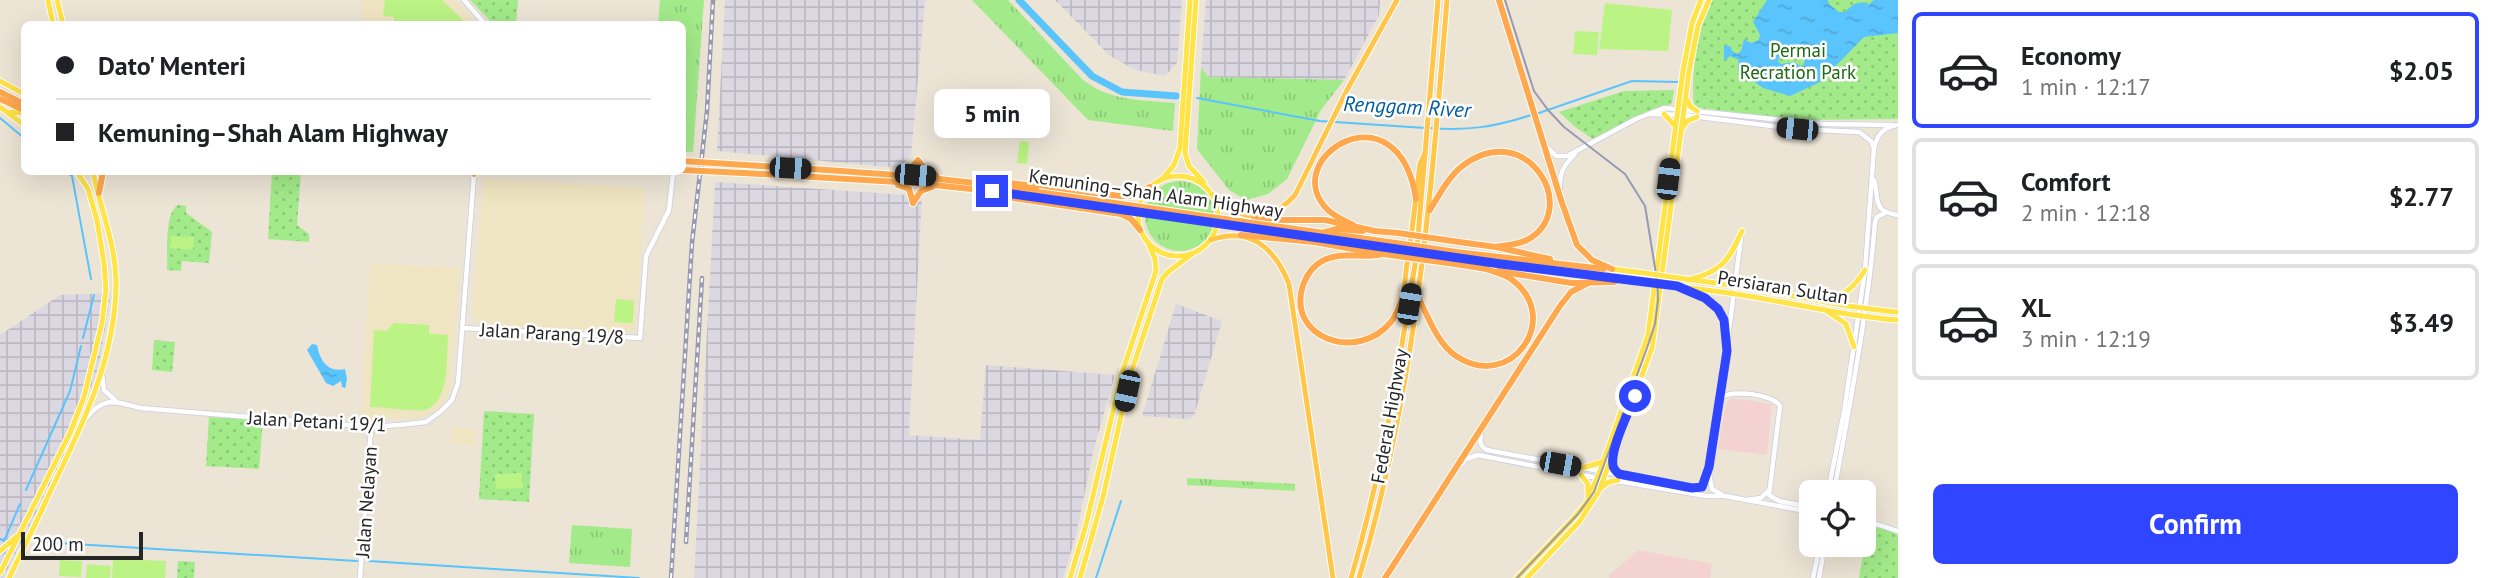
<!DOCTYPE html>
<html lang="en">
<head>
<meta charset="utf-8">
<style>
  :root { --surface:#fff; --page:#f6f6f6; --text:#202124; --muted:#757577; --line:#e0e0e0; --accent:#2f45ff }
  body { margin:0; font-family:"PT Sans",sans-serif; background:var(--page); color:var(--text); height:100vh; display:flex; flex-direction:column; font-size:26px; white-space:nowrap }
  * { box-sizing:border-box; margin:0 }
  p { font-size:23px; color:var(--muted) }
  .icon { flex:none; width:38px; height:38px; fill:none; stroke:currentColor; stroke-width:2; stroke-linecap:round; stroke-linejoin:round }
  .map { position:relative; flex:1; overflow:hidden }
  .panel { display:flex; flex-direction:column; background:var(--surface); width:595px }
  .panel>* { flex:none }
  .banner { position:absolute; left:21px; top:21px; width:665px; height:154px; border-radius:10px; box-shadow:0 7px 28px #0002; display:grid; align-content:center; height:154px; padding:0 35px; background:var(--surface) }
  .fabs { position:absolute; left:1799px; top:480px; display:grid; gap:14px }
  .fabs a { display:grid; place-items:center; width:77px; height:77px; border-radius:10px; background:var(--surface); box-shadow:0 7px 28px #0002; font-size:35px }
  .scale { position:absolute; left:21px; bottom:18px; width:122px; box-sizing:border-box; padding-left:7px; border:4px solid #262626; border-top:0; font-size:19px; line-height:24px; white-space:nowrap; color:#262626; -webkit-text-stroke:5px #fff; paint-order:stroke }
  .end { position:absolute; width:32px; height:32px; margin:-16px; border:9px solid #2f45ff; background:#fff; box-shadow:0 0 0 4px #fff }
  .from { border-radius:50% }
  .bubble { position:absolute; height:49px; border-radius:10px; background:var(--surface); box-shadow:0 7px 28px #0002; font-size:23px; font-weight:800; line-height:49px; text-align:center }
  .car { position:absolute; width:21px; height:42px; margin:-21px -10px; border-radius:9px; box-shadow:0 0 5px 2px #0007; background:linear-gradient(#222 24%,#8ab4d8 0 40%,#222 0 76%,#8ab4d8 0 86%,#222 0) }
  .banner b { display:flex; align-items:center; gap:24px; height:66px; font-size:26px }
  .banner b+b { border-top:2px solid var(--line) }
  .banner i { width:18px; height:18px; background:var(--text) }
  ul { padding:12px 0 0; list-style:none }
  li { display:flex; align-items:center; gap:21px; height:116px; margin:0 14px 10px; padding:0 21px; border:4px solid var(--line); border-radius:10px }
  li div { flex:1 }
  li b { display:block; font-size:26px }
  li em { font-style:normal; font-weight:800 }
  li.current { border-color:var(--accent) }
  li>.icon { width:63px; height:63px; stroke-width:1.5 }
  .action { display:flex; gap:14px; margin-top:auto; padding:14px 35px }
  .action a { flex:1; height:80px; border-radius:10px; background:var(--accent); color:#fff; font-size:28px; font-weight:800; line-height:80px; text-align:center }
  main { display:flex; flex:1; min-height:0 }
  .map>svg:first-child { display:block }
</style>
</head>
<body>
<main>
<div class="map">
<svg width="1898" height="578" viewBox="0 0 1898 578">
  <defs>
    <pattern id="industrial-grid" width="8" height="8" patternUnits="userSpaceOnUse" patternTransform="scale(1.75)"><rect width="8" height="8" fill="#dbd8e2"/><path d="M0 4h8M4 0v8" fill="none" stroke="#bcb9c2"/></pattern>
    <pattern id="grass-tufts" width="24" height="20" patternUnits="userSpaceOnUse" patternTransform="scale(1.75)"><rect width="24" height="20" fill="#a3ea8a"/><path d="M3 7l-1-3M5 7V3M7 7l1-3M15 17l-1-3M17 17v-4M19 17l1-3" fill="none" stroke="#8cc977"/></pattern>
    <pattern id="park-dots" width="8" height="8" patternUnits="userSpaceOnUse" patternTransform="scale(1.75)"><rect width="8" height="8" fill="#a3ea8a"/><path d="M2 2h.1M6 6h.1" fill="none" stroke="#8cc977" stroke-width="1.8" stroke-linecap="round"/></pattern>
    <pattern id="water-ripples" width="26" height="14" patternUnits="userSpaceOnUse" patternTransform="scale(1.75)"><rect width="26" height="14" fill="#5ac4fc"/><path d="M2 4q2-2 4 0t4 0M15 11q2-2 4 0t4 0" fill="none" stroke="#4ea8d8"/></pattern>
  </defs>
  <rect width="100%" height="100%" fill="#ece4d5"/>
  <g fill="url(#industrial-grid)">
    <polygon points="725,0 925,0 911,156 898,168 717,151"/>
    <polygon points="1055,0 1182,0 1177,63 1165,76 1136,70 1110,56"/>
    <polygon points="1206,0 1380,0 1379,15 1344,80 1208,77 1201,67"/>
    <polygon points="715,182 922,196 909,435 980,440 986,365 1115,375 1094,448 1076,535 1063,578 694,578"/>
    <polygon points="111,293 99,365 73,436 30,525 3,578 0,578 0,335 60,295"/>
    <polygon points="1176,304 1222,321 1194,416 1188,419 1142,416"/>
  </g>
  <g fill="#f0e5c2">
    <polygon points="362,0 454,0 476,24 361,24"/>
    <polygon points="484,178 645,188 635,332 480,324 472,314"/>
    <polygon points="370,263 460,268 450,394 440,408 423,418 361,419"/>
    <polygon points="451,427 476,429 474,446 450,444"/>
  </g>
  <g fill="#f4d2d1">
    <polygon points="1731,398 1772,404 1767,455 1718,449 1726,404"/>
    <polygon points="1639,550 1712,564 1710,578 1609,578 1609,575"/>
  </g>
  <g fill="url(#grass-tufts)">
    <polygon points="660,0 704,0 693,152 683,152 686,97 682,86 682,24 658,24"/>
    <path d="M972,0h36l74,79c26,22 60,21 93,24l-2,28 -85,-11z"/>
    <polygon points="1201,67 1208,77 1344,80 1321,110 1287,179 1268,194 1246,200 1229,190 1197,149"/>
    <circle cx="1180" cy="216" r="35"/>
    <polygon points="1187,478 1295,484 1295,491 1187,485"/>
    <polygon points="572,525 632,529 630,567 569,563"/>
  </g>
  <g fill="url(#park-dots)">
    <polygon points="470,0 518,0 516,24 493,24"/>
    <path d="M1712,0h186v119l-105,1 -99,-13c-3,-34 2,-77 18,-107z"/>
    <polygon points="1674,90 1672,104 1650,110 1593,139 1575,127 1559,112 1624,91"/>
    <polygon points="272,172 301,172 297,225 309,234 309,242 268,239"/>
    <path d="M178,205l8,1v7l26,19 -3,31 -27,-2 -1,10 -14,-1c1,-16 -3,-57 11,-65z"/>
    <polygon points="154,340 175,342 172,372 152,370"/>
    <polygon points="484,411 534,414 529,502 479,499"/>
    <polygon points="209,417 263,420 259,469 206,466"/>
    <polygon points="1868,526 1888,529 1898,535 1898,578 1859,578"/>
    <polygon points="178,561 195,562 194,578 177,578"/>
  </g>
  <g fill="#bbf384">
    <polygon points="385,0 442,0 467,24 394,24 394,17 383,16"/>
    <polygon points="1605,3 1672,10 1668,51 1599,49"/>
    <polygon points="1575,31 1599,32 1597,55 1573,54"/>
    <polygon points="1020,141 1029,142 1027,164 1017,163"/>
    <polygon points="171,236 194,237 193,250 170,248"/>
    <polygon points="616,299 634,301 633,323 614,322"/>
    <path d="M394,323l35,2v9l19,1c-2,21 3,67 -23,75 -9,2 -44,-3 -55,-3l4,-77 13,1z"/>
    <polygon points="522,473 523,488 496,489 495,474"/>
    <polygon points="113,559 166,561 165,578 112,578"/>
    <polygon points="60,560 82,561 81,577 59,576"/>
    <polygon points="87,564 111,566 110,578 86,578"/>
  </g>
  <g fill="url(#water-ripples)" fill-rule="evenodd">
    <path d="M1767,0h61l1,4 10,8h6c8,-8 13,-12 24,-8l5,-4h24v33l-34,4 -44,45 -30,14 -27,-8 -25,-18 1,-10 -9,-4 -6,5v-16l7,2 1,4 5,3 4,-3 3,-12 7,4 8,-3 1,-5 -7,-13zM1792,49l12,5 1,5 -2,8 -9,-5 -13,2 -3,-3 2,-6z"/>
    <path d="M312,344l5,1c3,15 10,28 28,24l2,10 -2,9 -3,-1 -1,-6 -8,5 -7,-3 -19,-33z"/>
  </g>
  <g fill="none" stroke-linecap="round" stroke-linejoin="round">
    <g stroke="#5ac4fc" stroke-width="2">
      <polyline points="1197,98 1320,121 1425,128"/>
      <polyline points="1536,114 1632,81 1679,82"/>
      <polyline points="0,118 24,138"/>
      <path d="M1430,128c38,3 65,-1 101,-13"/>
      <polyline points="66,172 72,176 91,279"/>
      <polyline points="83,338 94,295"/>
      <polyline points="26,490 70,391 81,346"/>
      <polyline points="0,539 4,541 20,504"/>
      <polyline points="41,542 357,561"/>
      <polyline points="369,561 639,578"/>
      <polyline points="1096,578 1121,501"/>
    </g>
    <polyline stroke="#5ac4fc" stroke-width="7" points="1019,0 1092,76 1122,92 1176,96"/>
    <g stroke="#cbcde2" stroke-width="6">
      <g id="tertiary">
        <polyline points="464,0 485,24"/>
        <polyline points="463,328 640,338 646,256 669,210 673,172"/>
        <polyline points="102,374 104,390 116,401"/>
        <path d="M85,420c18,-24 29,-19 55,-12l231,19 28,-2 27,-3 14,-10 12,-12 6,-17 16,-209"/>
        <polyline points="360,578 371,427"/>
      </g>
    </g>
    <g stroke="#cbcde2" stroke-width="6">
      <g id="secondary">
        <polyline points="1650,114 1684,115 1797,129 1859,132 1871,141 1874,148"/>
        <polyline points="1547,147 1556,156 1567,156 1636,119 1664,108 1822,124 1893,125"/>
        <path d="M1874,180c6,20 -3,31 24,35"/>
        <path d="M1560,192c-1,-18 2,-25 15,-38"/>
        <path d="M1721,398c10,-9 52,-4 59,8l-11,89 10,6 32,6"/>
        <path d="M1481,432c-1,8 -2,14 6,18l205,38 10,-1 7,-20 11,-68 21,-161"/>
        <polyline points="1460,466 1466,459 1478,455 1581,475 1706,496 1725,496 1811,512"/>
        <polyline points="1709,474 1712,489 1721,494"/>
        <path d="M1828,492l16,-80 21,-142 9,-122c3,-13 9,-20 22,-23"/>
        <path d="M1834,492c16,-90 34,-179 41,-270l2,-5 8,-4"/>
        <polyline points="1747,500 1761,498 1769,490"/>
        <polyline points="1864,520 1898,531"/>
        <polyline points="1813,578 1820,544"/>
        <polyline points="1819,578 1825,544"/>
      </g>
    </g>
    <g stroke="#fff" stroke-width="7">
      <g id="primary">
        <polyline points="48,0 53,24"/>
        <polyline points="57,0 63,24"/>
        <polyline points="1196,0 1185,153 1189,166 1204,182"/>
        <polyline points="0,81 24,94"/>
        <polyline points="1687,100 1691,107 1697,111"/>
        <polyline points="0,107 24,125"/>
        <polyline points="11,112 24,113"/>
        <polyline points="1664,114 1675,126"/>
        <polyline points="1683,127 1687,121 1697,117"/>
        <circle cx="1178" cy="216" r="40"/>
        <polyline points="1162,179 1174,165 1180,148 1190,0"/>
        <polyline points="1612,269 1644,273"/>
        <polyline points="1679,278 1730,285"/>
        <polyline points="1620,279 1655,283"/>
        <path d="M1688,280c34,-9 40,-18 54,-49"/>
        <path d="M1677,286c41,18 46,20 50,65"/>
        <polyline points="1683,287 1729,293"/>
        <polyline points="1755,289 1848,306"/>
        <polyline points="1754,297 1847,314"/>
        <path d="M1827,300c19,-5 28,-14 38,-30"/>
        <polyline points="1886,311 1898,312"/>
        <polyline points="1828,312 1846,324 1854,347"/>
        <polyline points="1885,319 1898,320"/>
        <polyline points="1613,462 1614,469 1619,474"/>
        <polyline points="1582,468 1602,462"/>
        <polyline points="1581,475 1588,484 1588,496"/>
        <polyline points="1602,487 1609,482 1618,480"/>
        <polyline points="0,551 16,537"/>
        <polyline points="0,573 70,433 84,397 102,323 106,289 104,263 97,220 88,189 77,172"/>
        <path d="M9,578c14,-28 28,-57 41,-86 32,-65 67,-137 66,-212 -1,-38 -16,-72 -23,-108"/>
        <polyline points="1070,578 1086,525 1122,373 1156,271 1155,259 1148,243"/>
        <polyline points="1080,578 1103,497 1130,376 1162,279 1168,272 1192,254"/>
        <polyline points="1517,578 1574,518 1587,502 1600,471 1648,335 1683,71 1692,23 1701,0"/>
        <polyline points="1527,578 1580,521 1599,491 1652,348 1689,72 1698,26 1709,0"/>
      </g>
    </g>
    <g stroke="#fff" stroke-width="7">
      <g id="trunk">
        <path d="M1214,195c26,27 55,29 81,0l52,-105 50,-90"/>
        <path d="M1211,240c40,-14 64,9 78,44l44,294"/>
        <polyline points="1410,246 1420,164 1425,153"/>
        <polyline points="1417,248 1438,0"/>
        <polyline points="1403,295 1408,256"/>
        <path d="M1351,578c31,-105 48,-212 65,-320"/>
        <path d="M1359,578c57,-189 72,-383 88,-578"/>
      </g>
    </g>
    <g stroke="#fff" stroke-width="8">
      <g id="motorway">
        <polyline points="1499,0 1561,200 1577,245 1592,260 1612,269"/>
        <polyline points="0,92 24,104"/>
        <polyline points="0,99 24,110"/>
        <path d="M745,165c98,6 196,11 293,27"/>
        <polyline points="898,172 911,168 918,160 925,169 936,175"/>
        <polyline points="743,173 915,183 1037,196"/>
        <polyline points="474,174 476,172"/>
        <polyline points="993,181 1121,196 1132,196 1150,187"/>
        <polyline points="898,185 909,189 913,203"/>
        <polyline points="99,193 103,172"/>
        <polyline points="1007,197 1121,214 1131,219 1140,230"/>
        <polyline points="913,203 921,191 932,187"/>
        <path d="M1430,210c9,-15 18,-32 31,-43 65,-52 122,43 66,73 -10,5 -21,5 -31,7"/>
        <polyline points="1254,217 1276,220 1325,220 1375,231"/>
        <path d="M1353,225c-8,-4 -17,-8 -24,-14 -55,-51 69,-130 87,-12"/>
        <polyline points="1281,227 1396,243"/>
        <polyline points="1374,231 1398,233"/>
        <polyline points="1281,232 1396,249"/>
        <polyline points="1325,232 1337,229 1363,231"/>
        <polyline points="1241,235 1314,242 1381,254"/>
        <polyline points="1459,242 1496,247 1550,259"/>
        <polyline points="1456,252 1604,269"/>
        <path d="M1383,254c-20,5 -41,-3 -59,6 -10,5 -17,14 -21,25 -17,53 54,78 88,37 7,-9 10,-20 13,-30"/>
        <polyline points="1456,257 1615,279"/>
        <polyline points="1455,264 1487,269"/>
        <polyline points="1498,271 1571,283 1614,282 1620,279"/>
        <path d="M1418,297c10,19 19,46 38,59 55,37 108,-39 55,-77 -7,-5 -17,-7 -25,-10"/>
        <polyline points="1385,578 1560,306 1571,292 1588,283"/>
      </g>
    </g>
    <use href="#tertiary" stroke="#fff" stroke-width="4.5"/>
    <use href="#secondary" stroke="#fff" stroke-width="4.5"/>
    <use href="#primary" stroke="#ffe347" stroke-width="5"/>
    <use href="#trunk" stroke="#ffc64a" stroke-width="5"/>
    <use href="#motorway" stroke="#ffa84d" stroke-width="6"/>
    <polyline stroke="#989ab4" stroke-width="2" points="1505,0 1534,91 1548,110 1564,127 1625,174 1645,206 1657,280 1658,300 1655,324 1647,348 1594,492 1578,514 1517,578"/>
    <g stroke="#989ab4" stroke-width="4.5">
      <g id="rail">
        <polyline points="686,542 702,278"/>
        <polyline points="671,578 692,243 707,111 713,0"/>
      </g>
    </g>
    <use href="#rail" stroke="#fff" stroke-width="2" stroke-dasharray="5" stroke-linecap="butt"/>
    <g stroke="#fff" stroke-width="7" stroke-linecap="butt">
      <g id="primary-bridge">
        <polyline points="1644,273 1679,278"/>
        <polyline points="1658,284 1677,286"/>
        <polyline points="1730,285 1755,289"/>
        <polyline points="1729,293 1754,297"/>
        <polyline points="1848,306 1886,311"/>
        <polyline points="1847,314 1885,319"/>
      </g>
    </g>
    <g stroke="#fff" stroke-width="8" stroke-linecap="butt">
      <g id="motorway-bridge">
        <polyline points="682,161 745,165"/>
        <polyline points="682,170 743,173"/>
        <polyline points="1038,192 1281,227"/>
        <polyline points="1037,196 1281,232"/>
        <polyline points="1398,233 1459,242"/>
        <polyline points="1396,243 1456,252"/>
        <polyline points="1396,249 1456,257"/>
        <polyline points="1383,254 1455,264"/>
      </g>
    </g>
    <use href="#primary-bridge" stroke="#ffe347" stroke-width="5"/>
    <use href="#motorway-bridge" stroke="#ffa84d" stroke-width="6"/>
  </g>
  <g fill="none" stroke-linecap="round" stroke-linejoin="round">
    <path stroke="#2f45ff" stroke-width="9" d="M992,191l509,73 176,22 28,12 13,11 6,11 3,31 -18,116 -7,20 -10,1 -73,-14c-2,-2 -6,-5 -6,-9 -3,-16 16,-53 22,-69"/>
  </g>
  <g text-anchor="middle" stroke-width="5" stroke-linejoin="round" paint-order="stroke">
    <g font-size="19" fill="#1c6911" stroke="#fff">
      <text x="1798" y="57">Permai<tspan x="1798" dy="22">Recration Park</tspan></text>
    </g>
    <g font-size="19" fill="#262626" stroke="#fff">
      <text transform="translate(1156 193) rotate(8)" y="7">Kemuning–Shah Alam Highway</text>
      <text transform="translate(1783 287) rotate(9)" y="7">Persiaran Sultan</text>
      <text transform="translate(552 333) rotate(3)" y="7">Jalan Parang 19/8</text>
      <text transform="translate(1389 416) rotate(-80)" y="7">Federal Highway</text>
      <text transform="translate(317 421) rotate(3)" y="7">Jalan Petani 19/1</text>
      <text transform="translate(366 502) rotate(-86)" y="7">Jalan Nelayan</text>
    </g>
    <g font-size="21" font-style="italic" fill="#005ca1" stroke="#fff">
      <text transform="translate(1407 107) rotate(3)" y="7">Renggam River</text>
    </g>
  </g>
</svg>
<div class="fabs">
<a><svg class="icon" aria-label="locate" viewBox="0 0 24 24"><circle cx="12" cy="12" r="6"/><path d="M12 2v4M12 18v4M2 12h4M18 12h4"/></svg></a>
</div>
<div class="scale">200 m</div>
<i class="end from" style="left:1635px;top:396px"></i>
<i class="end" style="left:992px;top:191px"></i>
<div class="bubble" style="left:934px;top:89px;width:116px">5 min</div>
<i class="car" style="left:1797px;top:129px;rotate:276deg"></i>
<i class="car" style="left:790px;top:168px;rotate:93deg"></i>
<i class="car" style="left:915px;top:175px;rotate:95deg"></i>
<i class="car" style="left:1668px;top:179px;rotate:7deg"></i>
<i class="car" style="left:1409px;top:304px;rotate:9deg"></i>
<i class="car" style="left:1127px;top:391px;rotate:192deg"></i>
<i class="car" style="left:1560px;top:464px;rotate:100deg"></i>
<div class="banner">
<b><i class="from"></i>Dato' Menteri</b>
<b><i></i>Kemuning–Shah Alam Highway</b>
</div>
</div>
<section class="panel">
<ul>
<li class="current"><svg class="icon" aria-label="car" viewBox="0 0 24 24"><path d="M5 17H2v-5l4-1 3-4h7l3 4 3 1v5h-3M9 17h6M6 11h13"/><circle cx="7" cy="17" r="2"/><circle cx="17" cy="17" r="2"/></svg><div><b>Economy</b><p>1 min · 12:17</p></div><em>$2.05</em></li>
<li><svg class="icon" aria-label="car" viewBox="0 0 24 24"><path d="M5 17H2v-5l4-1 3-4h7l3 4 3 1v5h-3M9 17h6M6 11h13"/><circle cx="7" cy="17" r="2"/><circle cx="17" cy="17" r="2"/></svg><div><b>Comfort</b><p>2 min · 12:18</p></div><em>$2.77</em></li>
<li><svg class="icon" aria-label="car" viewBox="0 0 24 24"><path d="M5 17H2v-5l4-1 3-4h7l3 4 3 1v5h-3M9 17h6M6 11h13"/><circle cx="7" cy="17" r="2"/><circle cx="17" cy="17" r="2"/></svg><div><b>XL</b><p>3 min · 12:19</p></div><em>$3.49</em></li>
</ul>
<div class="action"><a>Confirm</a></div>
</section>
</main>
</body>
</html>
